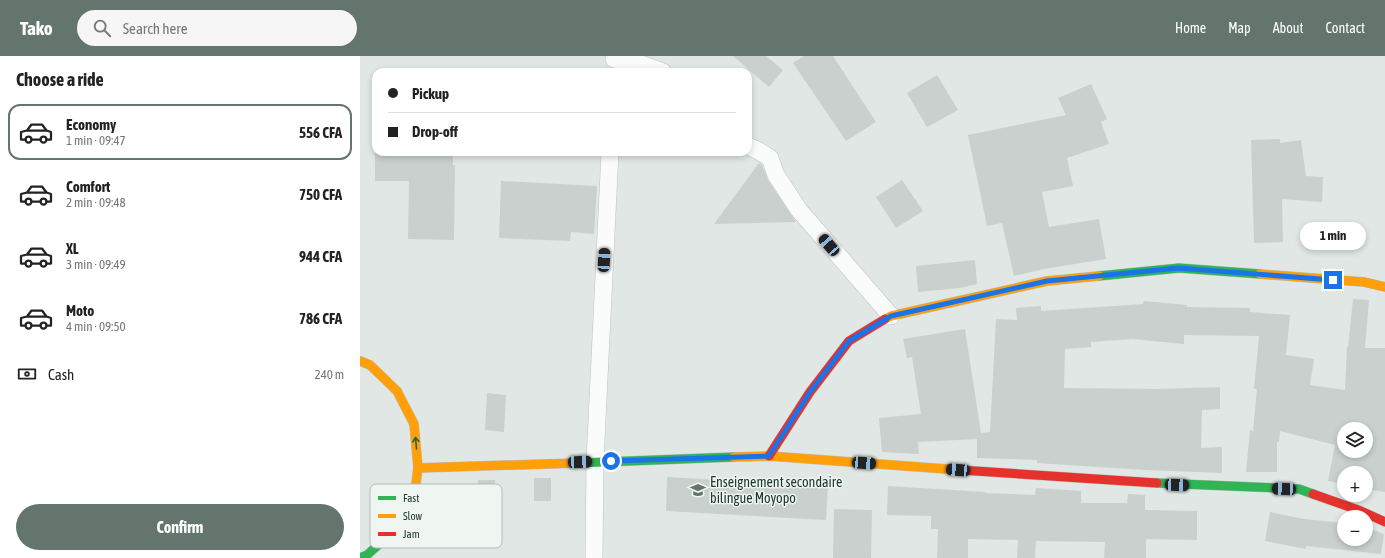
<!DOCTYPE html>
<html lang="en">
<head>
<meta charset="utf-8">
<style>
  :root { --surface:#fff; --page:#f6f6f6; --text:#222; --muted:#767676; --line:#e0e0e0; --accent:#64756e }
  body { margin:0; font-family:"Asap Condensed",sans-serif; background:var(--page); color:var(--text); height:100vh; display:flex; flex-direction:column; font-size:15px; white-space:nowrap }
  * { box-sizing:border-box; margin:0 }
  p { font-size:13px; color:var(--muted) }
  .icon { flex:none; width:22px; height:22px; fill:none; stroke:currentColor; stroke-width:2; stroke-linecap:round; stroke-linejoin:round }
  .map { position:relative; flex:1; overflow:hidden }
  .side { display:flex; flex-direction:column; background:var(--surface); width:360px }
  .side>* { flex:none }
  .top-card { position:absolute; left:12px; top:12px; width:380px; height:88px; border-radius:12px; box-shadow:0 2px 6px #0003; display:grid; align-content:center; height:88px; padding:0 16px; background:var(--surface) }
  .buttons { position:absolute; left:977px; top:366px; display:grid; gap:8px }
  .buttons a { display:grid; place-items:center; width:36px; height:36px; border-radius:50%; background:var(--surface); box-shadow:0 2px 6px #0003; font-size:20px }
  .end { position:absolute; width:18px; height:18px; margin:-9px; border:5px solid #1a73e8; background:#fff; box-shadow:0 0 0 2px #fff }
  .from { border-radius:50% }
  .bubble { position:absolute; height:28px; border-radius:14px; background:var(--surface); box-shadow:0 2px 6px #0003; font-size:13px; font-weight:700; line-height:28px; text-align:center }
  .car { position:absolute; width:12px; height:24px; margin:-12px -6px; border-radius:5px; box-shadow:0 0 3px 1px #0007; background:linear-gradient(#222 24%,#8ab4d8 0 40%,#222 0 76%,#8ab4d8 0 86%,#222 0) }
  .top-card b { display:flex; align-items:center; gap:14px; height:38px; font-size:15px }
  .top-card b+b { border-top:1px solid var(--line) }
  .top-card i { width:10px; height:10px; background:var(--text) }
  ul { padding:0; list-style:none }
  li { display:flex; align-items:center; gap:12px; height:56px; margin:0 8px 6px; padding:0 8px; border:2px solid transparent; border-radius:12px }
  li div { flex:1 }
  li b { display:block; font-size:15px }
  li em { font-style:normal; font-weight:700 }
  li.current { border-color:var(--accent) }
  li>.icon { width:36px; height:36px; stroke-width:1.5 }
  h2 { padding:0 16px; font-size:18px; line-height:48px }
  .pay { display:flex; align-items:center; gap:10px; height:44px; padding:0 16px; font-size:15px }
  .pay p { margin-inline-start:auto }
  .button { display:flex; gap:8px; margin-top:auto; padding:8px 16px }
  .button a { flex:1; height:46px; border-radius:24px; background:var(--accent); color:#fff; font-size:16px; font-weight:700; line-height:46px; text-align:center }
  header { display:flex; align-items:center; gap:24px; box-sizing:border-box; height:56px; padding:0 20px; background:var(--accent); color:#fff }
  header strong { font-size:19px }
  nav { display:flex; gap:22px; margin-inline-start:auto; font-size:14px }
  .search { width:280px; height:36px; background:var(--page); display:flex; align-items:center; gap:10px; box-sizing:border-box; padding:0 14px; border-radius:22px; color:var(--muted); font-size:15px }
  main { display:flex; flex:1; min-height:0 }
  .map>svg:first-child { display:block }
</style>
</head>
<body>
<header>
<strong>Tako</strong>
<div class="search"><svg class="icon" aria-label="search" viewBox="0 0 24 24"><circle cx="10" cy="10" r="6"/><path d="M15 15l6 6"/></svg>Search here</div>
<nav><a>Home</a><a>Map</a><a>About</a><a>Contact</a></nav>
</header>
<main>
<section class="side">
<h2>Choose a ride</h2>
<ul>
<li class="current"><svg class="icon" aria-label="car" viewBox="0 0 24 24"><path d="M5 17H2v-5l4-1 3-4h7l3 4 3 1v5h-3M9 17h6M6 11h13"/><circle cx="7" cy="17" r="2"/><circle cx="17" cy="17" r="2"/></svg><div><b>Economy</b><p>1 min · 09:47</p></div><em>556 CFA</em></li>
<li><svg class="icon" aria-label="car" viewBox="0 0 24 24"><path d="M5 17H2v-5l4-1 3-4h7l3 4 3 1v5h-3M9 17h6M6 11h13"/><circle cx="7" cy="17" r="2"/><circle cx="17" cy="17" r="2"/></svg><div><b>Comfort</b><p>2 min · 09:48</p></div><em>750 CFA</em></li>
<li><svg class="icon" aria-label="car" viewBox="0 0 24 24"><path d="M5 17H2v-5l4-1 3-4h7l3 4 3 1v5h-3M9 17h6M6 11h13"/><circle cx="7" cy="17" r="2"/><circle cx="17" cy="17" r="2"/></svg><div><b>XL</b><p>3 min · 09:49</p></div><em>944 CFA</em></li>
<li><svg class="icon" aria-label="car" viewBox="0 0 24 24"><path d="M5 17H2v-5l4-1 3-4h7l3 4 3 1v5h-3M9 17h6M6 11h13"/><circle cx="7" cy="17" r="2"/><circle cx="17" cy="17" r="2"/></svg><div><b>Moto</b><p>4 min · 09:50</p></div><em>786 CFA</em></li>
</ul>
<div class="pay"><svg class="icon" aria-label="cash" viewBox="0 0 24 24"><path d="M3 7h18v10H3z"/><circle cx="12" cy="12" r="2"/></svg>Cash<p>240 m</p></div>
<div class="button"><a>Confirm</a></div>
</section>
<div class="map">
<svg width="1025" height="502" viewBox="0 0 1025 502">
  <rect width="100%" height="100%" fill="#e1e7e4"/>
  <g fill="#cad0cd" fill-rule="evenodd">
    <polygon points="373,0 406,0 423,14 409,31"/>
    <polygon points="444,0 473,0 516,66 486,85 433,7"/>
    <polygon points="577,19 598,54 567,71 547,37"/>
    <polygon points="731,28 747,63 741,66 749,88 707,102 713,130 682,136 689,171 739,163 746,203 684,213 654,220 642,167 627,170 608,79 706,59 698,42"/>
    <polygon points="920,83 920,87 941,84 946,120 963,121 962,146 922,143 923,186 894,187 891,84"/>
    <polygon points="15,96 93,96 93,109 95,109 94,184 48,183 49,125 15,125"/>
    <polygon points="399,107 402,109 408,124 436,166 354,168"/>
    <polygon points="542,124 563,155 536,172 516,141"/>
    <polygon points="141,125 237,130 234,178 211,176 210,185 139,182"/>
    <polygon points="615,204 617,228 600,232 558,236 556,210"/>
    <path d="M993,243l16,1 -4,48h20v144l-19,-3v-16h-22v11l-16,-3 7,-36 -55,-14 -1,11h-2v30h-31l4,-42 3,1 4,-42h-3l5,-53 -75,-1v9l-52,-5 -41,3v5l-26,2 -1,39 94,1 62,-2v22l-18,1 -1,38 21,-1v26l-77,-3 -108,-7v-3l-60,-2v-19l-59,3 1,12 -37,-2 -3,-34 42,-4 -9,-57 -5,1 -4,-19 62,-10 16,104 9,-1 6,-113 21,1 -1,-12 25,-2v5l102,-7 1,-3 43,4v2l63,1v4l40,3 -4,40 28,4 -4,26 35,5 2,-43h1zM984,373h22v22h-22z"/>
    <polygon points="127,337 146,339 144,376 125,374"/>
    <polygon points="307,421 468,430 466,464 306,455"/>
    <rect x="174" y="422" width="17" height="23"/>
    <rect x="118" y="424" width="17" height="17"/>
    <polygon points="528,430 625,436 625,437 675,439 676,432 721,435 721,447 767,447 768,438 785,439 785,454 837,455 837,484 786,483 786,502 744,502 745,486 676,485 675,502 657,502 658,484 608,483 608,502 577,502 578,473 571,473 571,460 527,459"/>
    <polygon points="474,453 512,454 511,502 473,502"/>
    <polygon points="910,456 944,463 984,467 984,483 1006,483 1006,471 1024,478 1021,498 946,490 946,493 905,485"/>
  </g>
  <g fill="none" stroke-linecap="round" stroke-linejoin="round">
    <g stroke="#bec3c1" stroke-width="18">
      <g id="street">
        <polyline points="254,3 278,7 303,16"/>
        <polyline points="388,90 397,94 410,102 416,119 439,154 531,260"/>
        <polyline points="234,502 235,405 250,96"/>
      </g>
    </g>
    <g stroke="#bcc3bf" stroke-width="10">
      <g id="fast">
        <polyline points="739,220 819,212 900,218"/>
        <polyline points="217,407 374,401"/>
        <polyline points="797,427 939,433 953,438"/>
        <polyline points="0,502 7,499 35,474 48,453"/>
      </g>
    </g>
    <g stroke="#bcc3bf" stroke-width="10">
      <g id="slow">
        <polyline points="900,218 1004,226 1025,231"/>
        <polyline points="525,263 531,260 687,225 739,220"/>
        <polyline points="0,305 10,309 37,335 54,368 58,412 54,442 48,453"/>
        <polyline points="374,401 409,400 600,414"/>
        <polyline points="58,412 217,407"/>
      </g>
    </g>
    <g stroke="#bcc3bf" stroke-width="10">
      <g id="jam">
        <polyline points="409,400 450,336 489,285 525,263"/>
        <polyline points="600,414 797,427"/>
        <polyline points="953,438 1001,455 1025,466"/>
      </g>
    </g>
    <use href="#street" stroke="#fafbfb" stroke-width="17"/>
    <use href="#fast" stroke="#30b455" stroke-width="9"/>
    <use href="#slow" stroke="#ff9f0a" stroke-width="9"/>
    <use href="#jam" stroke="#e5322d" stroke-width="9"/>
  </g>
  <defs><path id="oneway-shaft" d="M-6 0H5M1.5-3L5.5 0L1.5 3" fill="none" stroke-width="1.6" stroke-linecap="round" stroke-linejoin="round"/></defs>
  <use stroke="#26633c" href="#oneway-shaft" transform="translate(56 387) rotate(-95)"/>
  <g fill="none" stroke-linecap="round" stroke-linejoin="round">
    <polyline stroke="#1a73e8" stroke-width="5" points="251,405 409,400 450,336 489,285 531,260 687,225 818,212 973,224"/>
  </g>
  <defs>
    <g id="school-bare" transform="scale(1.2)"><path d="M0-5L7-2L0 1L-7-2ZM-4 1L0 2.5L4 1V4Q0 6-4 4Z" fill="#64756e" stroke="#eff6f2" stroke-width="2.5" paint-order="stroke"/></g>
  </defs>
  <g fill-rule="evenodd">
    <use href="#school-bare" x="338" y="434"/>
  </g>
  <g text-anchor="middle" stroke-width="3" stroke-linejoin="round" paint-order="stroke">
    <g font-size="14" fill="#21382e" stroke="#eff6f2" text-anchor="start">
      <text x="350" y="431">Enseignement secondaire<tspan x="350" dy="16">bilingue Moyopo</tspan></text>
    </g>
  </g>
  <rect x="10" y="428" width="132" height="64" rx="6" fill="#eff6f2" stroke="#b1bdb7" stroke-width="1"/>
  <rect x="18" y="440" width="18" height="4" fill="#30b455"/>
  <rect x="18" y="458" width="18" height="4" fill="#ff9f0a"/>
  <rect x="18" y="476" width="18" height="4" fill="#e5322d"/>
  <g font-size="11" fill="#21382e">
    <text x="43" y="446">Fast</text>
    <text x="43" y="464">Slow</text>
    <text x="43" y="482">Jam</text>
  </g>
</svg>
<div class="buttons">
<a><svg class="icon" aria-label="layers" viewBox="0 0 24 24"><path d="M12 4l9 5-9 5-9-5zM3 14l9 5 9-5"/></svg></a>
<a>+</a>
<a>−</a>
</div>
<i class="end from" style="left:251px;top:405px"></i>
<i class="end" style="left:973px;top:224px"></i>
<div class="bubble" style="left:940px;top:166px;width:66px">1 min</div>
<i class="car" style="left:469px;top:189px;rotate:319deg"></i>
<i class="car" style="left:244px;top:204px;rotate:3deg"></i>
<i class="car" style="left:220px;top:406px;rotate:88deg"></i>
<i class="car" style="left:504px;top:407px;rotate:94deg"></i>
<i class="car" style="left:598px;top:414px;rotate:274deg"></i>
<i class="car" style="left:817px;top:429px;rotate:92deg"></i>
<i class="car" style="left:924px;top:433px;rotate:272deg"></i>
<div class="top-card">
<b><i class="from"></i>Pickup</b>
<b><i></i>Drop-off</b>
</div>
</div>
</main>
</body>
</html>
